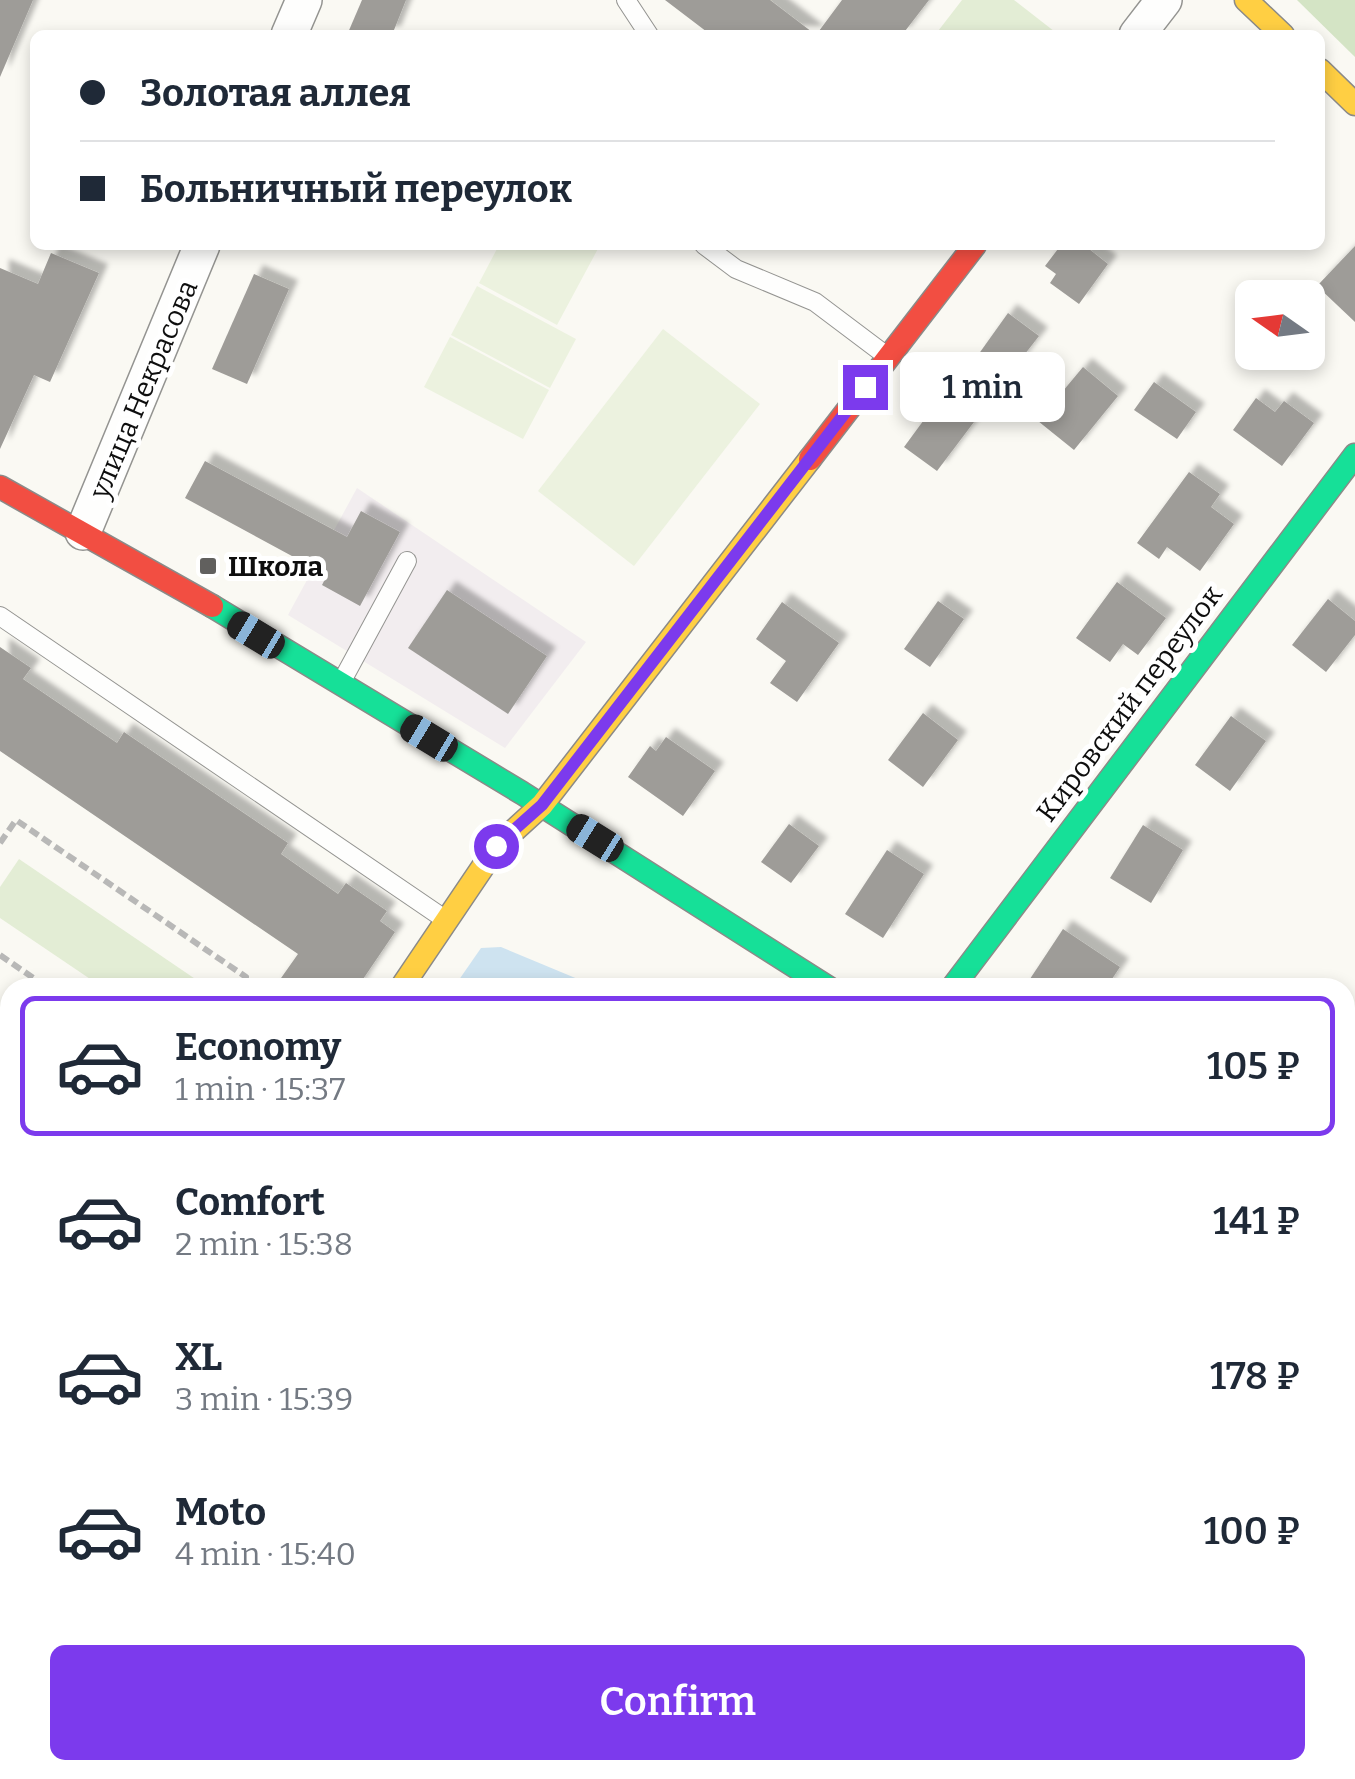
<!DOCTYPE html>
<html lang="en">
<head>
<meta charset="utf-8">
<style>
  :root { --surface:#fff; --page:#f6f6f7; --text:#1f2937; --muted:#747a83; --line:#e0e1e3; --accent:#7c3aed }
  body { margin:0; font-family:Bitter,serif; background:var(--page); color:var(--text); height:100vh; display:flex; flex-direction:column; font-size:38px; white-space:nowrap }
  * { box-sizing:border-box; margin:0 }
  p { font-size:32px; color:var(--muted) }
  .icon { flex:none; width:55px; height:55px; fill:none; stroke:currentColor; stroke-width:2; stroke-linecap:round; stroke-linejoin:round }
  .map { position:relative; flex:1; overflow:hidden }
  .panel { position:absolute; left:0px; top:978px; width:1355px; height:802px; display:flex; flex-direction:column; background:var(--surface); border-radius:30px 30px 0 0; box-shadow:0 5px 15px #0003 }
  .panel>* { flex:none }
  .top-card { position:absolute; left:30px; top:30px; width:1295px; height:220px; border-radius:15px; box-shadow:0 5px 15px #0003; display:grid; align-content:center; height:220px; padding:0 50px; background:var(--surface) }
  .needle { width:65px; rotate:284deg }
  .tools { position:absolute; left:1235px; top:280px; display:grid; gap:20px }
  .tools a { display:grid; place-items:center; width:90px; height:90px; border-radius:15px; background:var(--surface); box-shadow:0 5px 15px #0003; font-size:50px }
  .end { position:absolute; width:45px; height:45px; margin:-22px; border:12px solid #7c3aed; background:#fff; box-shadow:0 0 0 5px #fff }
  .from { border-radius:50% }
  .bubble { position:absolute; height:70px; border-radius:15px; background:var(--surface); box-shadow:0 5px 15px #0003; font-size:32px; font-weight:600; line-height:70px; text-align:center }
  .car { position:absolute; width:30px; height:60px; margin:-30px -15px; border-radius:12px; box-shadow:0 0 8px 2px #0007; background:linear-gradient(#222 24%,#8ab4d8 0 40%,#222 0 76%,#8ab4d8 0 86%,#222 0) }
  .top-card b { display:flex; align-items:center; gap:35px; height:95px; font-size:38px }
  .top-card b+b { border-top:2px solid var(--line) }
  .top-card i { width:25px; height:25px; background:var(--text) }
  ul { padding:18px 0 0; list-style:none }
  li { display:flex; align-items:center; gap:30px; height:140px; margin:0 20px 15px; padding:0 30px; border:5px solid transparent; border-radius:15px }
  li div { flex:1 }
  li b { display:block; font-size:38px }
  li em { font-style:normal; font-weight:600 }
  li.current { border-color:var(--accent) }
  li>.icon { width:90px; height:90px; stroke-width:1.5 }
  .cta { display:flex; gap:20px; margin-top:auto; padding:20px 50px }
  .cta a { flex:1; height:115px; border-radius:15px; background:var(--accent); color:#fff; font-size:40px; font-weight:600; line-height:115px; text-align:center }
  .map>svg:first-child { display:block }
</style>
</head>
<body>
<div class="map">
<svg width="1355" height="1779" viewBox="0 0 1355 1779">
  <defs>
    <filter id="shadow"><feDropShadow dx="9" dy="-9" stdDeviation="2.5" flood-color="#0004"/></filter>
  </defs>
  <rect width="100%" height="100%" fill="#faf9f3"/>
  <polygon fill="#f2edef" points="357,488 586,642 505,748 288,615"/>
  <g fill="#e3edd5">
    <polygon points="962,0 1014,0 1059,35 935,35"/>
    <polygon points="19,859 207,987 102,987 0,918 0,887"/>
  </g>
  <g fill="#d4e4c5">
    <polygon points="1297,0 1355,0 1355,57"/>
    <polygon points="10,1649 10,1770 699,1770 693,1779 0,1779 0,1659"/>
  </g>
  <g fill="#ecf2df">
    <polygon points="499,245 510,246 600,245 557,325 479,283"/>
    <polygon points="477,286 576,339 550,388 451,335"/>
    <polygon points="663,329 760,404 634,566 538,491"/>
    <polygon points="450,337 549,390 523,439 424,387"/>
  </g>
  <polygon fill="#cee3f0" points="501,947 597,987 454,987 481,948"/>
  <g fill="#9e9c98" filter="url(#shadow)">
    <polygon points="0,0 33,0 0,77"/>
    <polygon points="362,0 406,0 392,35 347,35"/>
    <polygon points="665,0 770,0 816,35 842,0 929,0 902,35 711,35"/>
    <polygon points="1061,245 1084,245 1108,264 1079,304 1050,283 1056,274 1045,266"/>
    <polygon points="1355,246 1355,322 1317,286"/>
    <polygon points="51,253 99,273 50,382 34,375 0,449 0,268 38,284"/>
    <polygon points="254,274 289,289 247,384 212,369"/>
    <polygon points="1008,313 1039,336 1007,377 978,355"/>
    <polygon points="1083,367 1118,396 1074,450 1038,421"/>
    <polygon points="1154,382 1196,412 1177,439 1134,410"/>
    <polygon points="943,394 977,418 937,471 904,447"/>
    <polygon points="1256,398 1275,412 1284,401 1314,423 1282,466 1233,430"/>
    <polygon points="205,461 347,537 361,511 400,532 360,606 322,585 327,575 185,498"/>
    <polygon points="1189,472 1220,494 1211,507 1234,524 1200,571 1167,547 1159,559 1137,543"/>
    <polygon points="1117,582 1166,618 1138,655 1123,644 1110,662 1076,638"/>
    <polygon points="447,590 547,656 508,714 408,648"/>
    <polygon points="1328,599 1355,621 1355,635 1326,672 1292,645"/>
    <polygon points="938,601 964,619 930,667 904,649"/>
    <polygon points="782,602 839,643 797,702 770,683 786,661 756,639"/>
    <polygon points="0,647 31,668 23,679 117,743 124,732 288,843 281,854 338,894 346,883 387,911 380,921 395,932 357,988 274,988 298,954 0,751"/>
    <polygon points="923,713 958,740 923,787 888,760"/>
    <polygon points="1231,716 1266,741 1230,791 1195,765"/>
    <polygon points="666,737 715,771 683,816 628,777 650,746 656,751"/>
    <polygon points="789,824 819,846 791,883 761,862"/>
    <polygon points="1143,825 1183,850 1151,903 1110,878"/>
    <polygon points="887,850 924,874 883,938 845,914"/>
    <polygon points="1063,929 1120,967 1106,988 1024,988"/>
  </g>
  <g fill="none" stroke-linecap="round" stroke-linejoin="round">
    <g stroke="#949491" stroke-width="20">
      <g id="lane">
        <polyline points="626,0 649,35"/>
        <polyline points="704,245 736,269 815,302 888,357"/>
        <polyline points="0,616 446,920"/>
        <polyline points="343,679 407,561"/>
      </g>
    </g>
    <g stroke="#949491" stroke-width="38">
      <g id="street">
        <polyline points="289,35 304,0"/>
        <polyline points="1137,35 1164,0"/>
        <polyline points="83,532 202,245"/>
        <polyline points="1345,1165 1355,1152"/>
        <polyline points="0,1558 10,1542"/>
        <polyline points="1197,1770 1214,1779"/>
      </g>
    </g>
    <g stroke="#8b8a88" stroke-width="25">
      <g id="fast">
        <polyline points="212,606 522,793 829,988"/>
        <polyline points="952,988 1355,455"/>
      </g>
    </g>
    <g stroke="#8b8a88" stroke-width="25">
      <g id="slow">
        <polyline points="1246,0 1283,35"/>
        <polyline points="1320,70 1355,104"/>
        <polyline points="401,988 497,846 542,805 810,459"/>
      </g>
    </g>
    <g stroke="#8b8a88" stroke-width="25">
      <g id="jam">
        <polyline points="810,459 975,245"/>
        <polyline points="0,487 212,606"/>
        <polyline points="1345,1312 1355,1319"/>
      </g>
    </g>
    <g stroke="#b8b8b7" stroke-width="6" stroke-dasharray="10 5" stroke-linecap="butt">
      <polyline points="0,843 16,820 246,977 239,988"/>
      <polyline points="0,955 48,988"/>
      <polyline points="0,1148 10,1155"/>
      <polyline points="0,1254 10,1260"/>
    </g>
    <use href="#lane" stroke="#fefefd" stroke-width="18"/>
    <use href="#street" stroke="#fefefd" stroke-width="35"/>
    <use href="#fast" stroke="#16e098" stroke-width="22"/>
    <use href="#slow" stroke="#ffcf43" stroke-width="22"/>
    <use href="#jam" stroke="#f24e42" stroke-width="22"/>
  </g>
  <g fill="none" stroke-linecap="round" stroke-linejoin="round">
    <polyline stroke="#7c3aed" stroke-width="12" points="496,846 542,805 865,387"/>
  </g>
  <rect fill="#61605e" stroke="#fff" stroke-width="4" x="198" y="556" width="20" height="20" rx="5"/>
  <g text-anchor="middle" stroke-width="10" stroke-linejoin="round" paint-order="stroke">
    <g font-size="28" fill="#0e0e0e" stroke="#fff">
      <text transform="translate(143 389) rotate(-67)" y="10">улица Некрасова</text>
      <text transform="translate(1129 703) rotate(-53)" y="10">Кировский переулок</text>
    </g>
    <g font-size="28" font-weight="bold" fill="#0e0e0e" stroke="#fff" text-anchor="start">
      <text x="228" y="576">Школа</text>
    </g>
  </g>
</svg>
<div class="tools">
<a><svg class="needle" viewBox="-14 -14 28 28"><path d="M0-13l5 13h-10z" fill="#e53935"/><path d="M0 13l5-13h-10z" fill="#747a83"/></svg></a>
</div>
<i class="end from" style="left:496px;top:846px"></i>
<i class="end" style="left:865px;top:387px"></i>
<div class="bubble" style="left:900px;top:352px;width:165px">1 min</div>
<i class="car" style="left:256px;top:635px;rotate:301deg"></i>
<i class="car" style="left:429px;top:738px;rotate:301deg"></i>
<i class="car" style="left:595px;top:838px;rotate:302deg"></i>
<div class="top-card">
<b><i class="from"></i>Золотая аллея</b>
<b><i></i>Больничный переулок</b>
</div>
<section class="panel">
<ul>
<li class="current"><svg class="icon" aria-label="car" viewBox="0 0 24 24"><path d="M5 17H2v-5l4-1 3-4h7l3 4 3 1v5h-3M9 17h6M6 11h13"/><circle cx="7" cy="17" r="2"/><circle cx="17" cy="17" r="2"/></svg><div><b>Economy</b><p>1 min · 15:37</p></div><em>105 ₽</em></li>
<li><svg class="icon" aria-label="car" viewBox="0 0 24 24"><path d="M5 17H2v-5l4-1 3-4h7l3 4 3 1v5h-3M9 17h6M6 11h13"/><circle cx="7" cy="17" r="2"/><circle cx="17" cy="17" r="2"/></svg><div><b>Comfort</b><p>2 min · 15:38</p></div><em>141 ₽</em></li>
<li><svg class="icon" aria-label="car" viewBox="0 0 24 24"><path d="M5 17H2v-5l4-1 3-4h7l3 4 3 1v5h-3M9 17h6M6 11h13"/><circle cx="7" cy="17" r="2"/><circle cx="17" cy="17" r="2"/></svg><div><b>XL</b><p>3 min · 15:39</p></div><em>178 ₽</em></li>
<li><svg class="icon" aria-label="car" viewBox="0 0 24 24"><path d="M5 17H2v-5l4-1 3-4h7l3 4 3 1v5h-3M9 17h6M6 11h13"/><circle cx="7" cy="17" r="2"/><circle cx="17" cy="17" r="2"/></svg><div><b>Moto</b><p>4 min · 15:40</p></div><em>100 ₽</em></li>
</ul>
<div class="cta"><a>Confirm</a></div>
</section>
</div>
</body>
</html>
